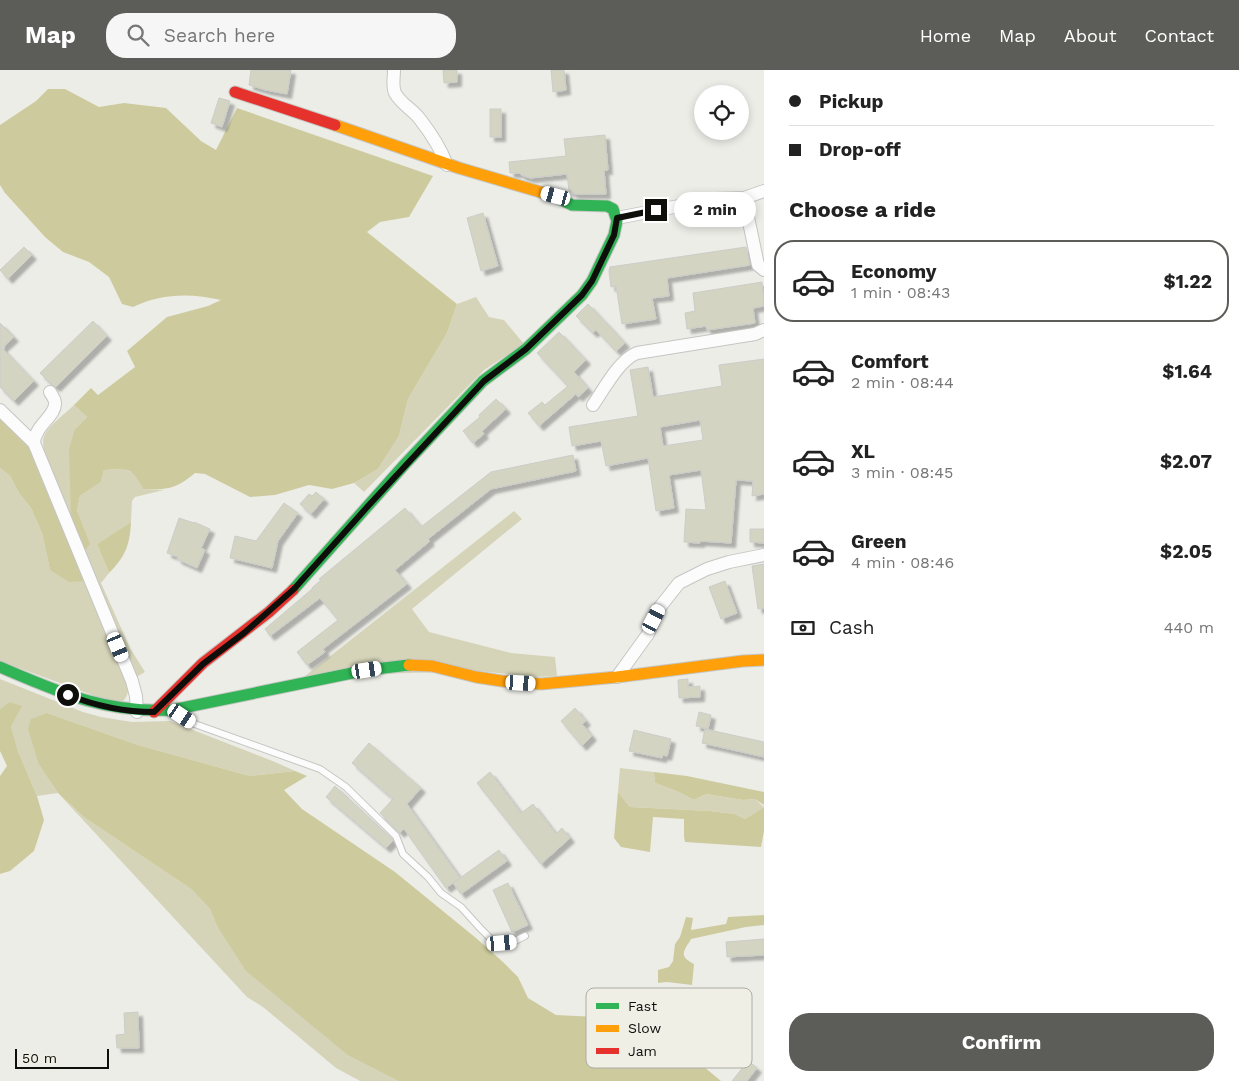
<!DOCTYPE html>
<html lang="en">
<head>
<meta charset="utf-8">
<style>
  :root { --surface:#fff; --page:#f6f6f6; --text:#222; --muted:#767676; --line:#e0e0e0; --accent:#5c5c58 }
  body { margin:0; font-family:"Work Sans",sans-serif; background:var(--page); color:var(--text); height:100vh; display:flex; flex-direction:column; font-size:19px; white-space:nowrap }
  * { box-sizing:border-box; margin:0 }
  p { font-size:16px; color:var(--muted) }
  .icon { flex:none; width:28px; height:28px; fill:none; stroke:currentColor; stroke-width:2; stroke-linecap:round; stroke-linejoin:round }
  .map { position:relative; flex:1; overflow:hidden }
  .side { display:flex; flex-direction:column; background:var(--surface); width:475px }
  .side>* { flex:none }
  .hud { display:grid; align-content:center; height:110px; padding:0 25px; background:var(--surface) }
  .fabs { position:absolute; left:694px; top:15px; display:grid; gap:10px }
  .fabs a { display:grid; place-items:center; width:55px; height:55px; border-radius:50%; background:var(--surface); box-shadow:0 2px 8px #0003; font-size:25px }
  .scale { position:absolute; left:15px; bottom:12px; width:94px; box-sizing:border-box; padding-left:5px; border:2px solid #0e0e0b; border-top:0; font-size:14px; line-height:18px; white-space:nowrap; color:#0e0e0b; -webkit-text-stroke:4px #efefe6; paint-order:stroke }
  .end { position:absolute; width:22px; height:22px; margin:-11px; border:6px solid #0e0e0b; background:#fff; box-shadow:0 0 0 2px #fff }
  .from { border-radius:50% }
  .bubble { position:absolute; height:35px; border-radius:18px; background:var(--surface); box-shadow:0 2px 8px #0003; font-size:16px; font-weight:700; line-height:35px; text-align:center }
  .car { position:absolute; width:15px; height:30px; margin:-15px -8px; border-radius:6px; box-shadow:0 0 4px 1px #0007; background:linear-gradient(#fff 24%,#345 0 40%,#fff 0 76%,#345 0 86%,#fff 0) }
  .hud b { display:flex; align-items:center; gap:18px; height:48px; font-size:19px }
  .hud b+b { border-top:1px solid var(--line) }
  .hud i { width:12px; height:12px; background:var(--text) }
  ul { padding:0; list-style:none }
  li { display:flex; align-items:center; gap:15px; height:82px; margin:0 10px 8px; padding:0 15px; border:2px solid transparent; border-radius:20px }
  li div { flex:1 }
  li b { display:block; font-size:19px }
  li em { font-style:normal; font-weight:700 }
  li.on { border-color:var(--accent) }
  li>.icon { width:45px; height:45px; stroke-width:1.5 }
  h2 { padding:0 25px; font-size:22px; line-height:60px }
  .pay { display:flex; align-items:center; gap:12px; height:55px; padding:0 25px; font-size:19px }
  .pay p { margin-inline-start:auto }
  .button { display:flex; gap:10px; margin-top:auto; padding:10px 25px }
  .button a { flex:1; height:58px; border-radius:20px; background:var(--accent); color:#fff; font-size:20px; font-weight:700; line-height:58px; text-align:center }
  header { display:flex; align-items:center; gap:30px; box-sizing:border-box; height:70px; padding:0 25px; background:var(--accent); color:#fff }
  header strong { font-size:24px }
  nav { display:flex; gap:28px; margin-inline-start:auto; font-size:18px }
  .search { width:350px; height:45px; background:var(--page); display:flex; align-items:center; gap:12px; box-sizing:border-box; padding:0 18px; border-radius:20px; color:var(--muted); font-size:19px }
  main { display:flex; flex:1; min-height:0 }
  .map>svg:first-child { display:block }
</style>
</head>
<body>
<header>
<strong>Map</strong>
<div class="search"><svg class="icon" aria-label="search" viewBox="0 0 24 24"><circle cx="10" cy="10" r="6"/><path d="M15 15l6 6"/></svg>Search here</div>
<nav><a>Home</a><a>Map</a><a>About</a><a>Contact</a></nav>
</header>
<main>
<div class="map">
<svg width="764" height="1011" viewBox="0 0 764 1011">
  <defs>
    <filter id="shadow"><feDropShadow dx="4.5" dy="4.5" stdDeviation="1" flood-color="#0004"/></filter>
  </defs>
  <rect width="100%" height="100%" fill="#edede8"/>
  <g fill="#d5d4b9">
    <polygon points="476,227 489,247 504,250 524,274 484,300 364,422 354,413 378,399 399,366 408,329 447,263 457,234"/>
    <path d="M74,335l13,12 -12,12 -4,89 -27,-65c0,-5 -2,-12 0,-17 6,-12 21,-22 30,-31z"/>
    <path d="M0,398l10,8 9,17 12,15 11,25 8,37 36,11 43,106c-2,9 -3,14 -12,17l-117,-43z"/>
    <polygon points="124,399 135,404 143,419 164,420 135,427 132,431 131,452 97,474 109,503 101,513 130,578 145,602 136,607 84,482 77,441 80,426 101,412 104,400"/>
    <polygon points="514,441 522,449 412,539 429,562 511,583 555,587 557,606 536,607 478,601 305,606"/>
    <polygon points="0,609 83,642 101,647 132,652 170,651 275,692 295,701 250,706 138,675 47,643 39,695 58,723 85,748 191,819 210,839 217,856 349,986 398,1011 360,1011 336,998 263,937 247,927 58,723 37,726 18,681 11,656 9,632 0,639"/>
    <polygon points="620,698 654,702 655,713 679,722 694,730 706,724 743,730 755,729 764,737 745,749 735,744 710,741 630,737 618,722"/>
  </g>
  <g fill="#cdcb9e">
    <path d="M48,19h17l34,18 25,-4 42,5 35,33 15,9 21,-42 196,68 -24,41 -29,5 -13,10 90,72 -10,29 -39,66 -9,37 -21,33 -24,14 -22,6 -23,-4 -34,10 -25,2 -45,-23 -10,-1c-19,16 -28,17 -52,16 -12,-23 -15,-20 -39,-19l-3,12 -21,14 -3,15 13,33 -6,8 -13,-34 -2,-69 6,-20 12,-12 -13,-12 17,-17 7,7 37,-28 -8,-16 40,-34 41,-11 13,-6c-30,-7 -59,-7 -88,7l-11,-3 -13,-27 -20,-15 -26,-10 -18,-15 -40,-44 -5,-8v-60l36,-24z"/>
    <polygon points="0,346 27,373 86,511 69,512 50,500 42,463 31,438 19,423 10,406 0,398"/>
    <path d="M131,452c-1,23 -6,35 -22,51l-12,-29z"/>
    <polygon points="9,632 22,636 11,656 18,681 37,726 44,750 34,781 10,801 0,804 0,706 7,696 0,681 0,639"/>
    <polygon points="47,643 138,675 250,706 295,701 307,706 284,720 302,739 395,802 476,868 503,892 518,907 528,928 556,945 597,947 630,950 661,961 721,1011 398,1011 349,986 246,901 217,856 210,839 191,819 85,748 58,723 39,695 28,659 31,649"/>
    <polygon points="654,702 687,706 764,722 764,735 755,729 743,730 706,724 694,730 679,722 655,713"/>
    <polygon points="618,722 630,737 710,741 735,744 745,749 764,737 764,761 761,777 685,772 684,767 684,749 653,747 650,782 621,777 614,768"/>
    <path d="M764,845v10l-18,2 -55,12c-7,12 -13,17 3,25l-2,21 -25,-3 -9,1v-13l11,-3 4,-6 2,-17 5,-7 6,-20 7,1 -2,12 35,-6 2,-7z"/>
  </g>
  <g fill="#d4d4c2" stroke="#ccccc9" fill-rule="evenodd" filter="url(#shadow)">
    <polygon points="251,0 291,0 287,24 266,20 249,15"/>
    <polygon points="443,0 457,0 457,12 444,13"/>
    <polygon points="551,0 564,0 566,20 553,22"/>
    <polygon points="219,28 230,31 222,57 211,53"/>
    <rect x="490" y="39" width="11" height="28"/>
    <polygon points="605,65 608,100 604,100 606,124 575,124 569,121 567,104 530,108 521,105 520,103 510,103 509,92 566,86 564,69"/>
    <polygon points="483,143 498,196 481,201 467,148"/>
    <polygon points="24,177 32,185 8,209 0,200"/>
    <polygon points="746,177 750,195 667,208 669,226 652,228 656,249 622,254 616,216 611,217 609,201 610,197"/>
    <polygon points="762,212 764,236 753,238 755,253 707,260 706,256 687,259 685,243 695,241 693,223"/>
    <polygon points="588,234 625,273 616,281 596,260 593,263 576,246"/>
    <polygon points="93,251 107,266 56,317 51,314 40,303"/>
    <polygon points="0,253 14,267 2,278 34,311 14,331 0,317"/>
    <polygon points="559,262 586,290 574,302 588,318 578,327 576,324 539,356 528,343 542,332 545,335 568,316 537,283"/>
    <path d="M764,289v135l-12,2 1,-15 -17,-1 -5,63 -31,-2v2l-16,-1 2,-33 20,1 -5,-40 -32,5 5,33 -18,3 -8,-53 -42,8 -5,-25 -29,5 -3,-19 69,-11 -8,-46 18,-3 5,30 69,-11 -3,-21zM700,350l3,20 -40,6 -3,-19z"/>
    <polygon points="496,329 506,339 482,361 484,364 473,373 463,361 480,347 479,345"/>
    <polygon points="573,385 576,401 491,419 428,469 430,471 395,500 407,514 323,579 325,582 307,595 297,582 338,550 320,528 270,566 265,559 312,519 312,518 321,510 319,509 405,438 421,457 491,402"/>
    <polygon points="316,422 324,429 311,444 300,434 309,424 312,426"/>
    <polygon points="284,433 298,443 278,471 272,498 230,488 235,466 256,471"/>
    <polygon points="179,448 194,453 194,452 210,459 201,478 205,480 197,498 177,489 178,487 167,483"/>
    <polygon points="750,459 764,459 764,473 750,472"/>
    <polygon points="764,494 764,538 758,539 752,496"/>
    <polygon points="725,511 737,543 721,549 709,517"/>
    <polygon points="688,609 688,617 700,616 700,627 679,628 678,610"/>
    <polygon points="575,638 586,651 582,654 592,666 582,676 561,651"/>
    <polygon points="699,642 711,645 708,659 696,656"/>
    <polygon points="705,659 764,672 764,687 702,673"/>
    <polygon points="634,660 671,669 667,686 663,685 662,688 629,681"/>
    <polygon points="369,673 421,718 407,734 460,808 446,818 404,759 400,763 380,743 393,729 352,693"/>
    <polygon points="490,702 521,743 533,734 556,764 562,758 570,768 541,794 477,713"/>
    <polygon points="335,716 392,769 393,771 386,778 326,727"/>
    <polygon points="499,780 507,791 461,824 453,813"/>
    <polygon points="508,813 528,855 512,862 493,820"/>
    <polygon points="764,869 764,885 727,887 726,872"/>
    <polygon points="138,942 139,978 117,978 116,965 125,964 124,943"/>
    <polygon points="748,991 757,998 747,1011 732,1011"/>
  </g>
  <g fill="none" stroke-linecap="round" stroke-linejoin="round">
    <g stroke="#c5c5c2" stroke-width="8">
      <polyline id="lane" points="176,642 192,653 320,699 346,717 396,766 403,784 428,807 441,823 461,837 480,858 492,870 502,873 513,872 525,866"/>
    </g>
    <g stroke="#c5c5c2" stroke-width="14">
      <g id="street">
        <path d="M394,0c0,8 -2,16 1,23 6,11 17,16 24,25 11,14 22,31 28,47"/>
        <polyline points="744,128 758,195 764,200"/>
        <polyline points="617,148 715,129 744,128 764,121"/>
        <path d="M50,322c2,3 5,8 5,11 1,13 -20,22 -21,40l98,238 4,15 1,16"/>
        <path d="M593,335c11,-16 26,-45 44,-52l118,-19 9,-4"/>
        <polyline points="0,340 34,373"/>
        <polyline points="617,607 648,564 660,537 679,513 707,499 729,492 764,485"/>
      </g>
    </g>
    <g stroke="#c5c5c2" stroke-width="13">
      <g id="fast">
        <polyline points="293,520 405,394 483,311 526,279 582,225 592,211 614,165 617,151 613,139 607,136 572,135 554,126"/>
        <path d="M0,597c61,26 104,46 172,43l195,-40 42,-5"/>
      </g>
    </g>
    <g stroke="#c5c5c2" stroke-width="13">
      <g id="slow">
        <polyline points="335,55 459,98 554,126"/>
        <polyline points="409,595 432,596 476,607 502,611 541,614 617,607 743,591 764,590"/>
      </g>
    </g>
    <g stroke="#c5c5c2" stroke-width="13">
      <g id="jam">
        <polyline points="235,22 335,55"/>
        <polyline points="154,642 203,593 269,542 293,520"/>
      </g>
    </g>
    <use href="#lane" stroke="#fcfcfc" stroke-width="6"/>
    <use href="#street" stroke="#fcfcfc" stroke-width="12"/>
    <use href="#fast" stroke="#30b455" stroke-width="11"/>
    <use href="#slow" stroke="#ff9f0a" stroke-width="11"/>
    <use href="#jam" stroke="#e5322d" stroke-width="11"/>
  </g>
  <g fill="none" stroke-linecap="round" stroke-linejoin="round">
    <path stroke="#0e0e0b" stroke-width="6" d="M68,625c28,11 56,17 86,17l49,-48 41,-31 50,-44 75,-84 115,-124 42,-32 56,-54 10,-14 22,-46 3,-17 39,-8"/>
  </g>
  <rect x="586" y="918" width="166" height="80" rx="8" fill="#efefe6" stroke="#acaca4" stroke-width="1"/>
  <rect x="596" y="933" width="23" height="6" fill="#30b455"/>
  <rect x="596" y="955" width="23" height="7" fill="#ff9f0a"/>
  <rect x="596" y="978" width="23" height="6" fill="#e5322d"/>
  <g font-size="14" fill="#0e0e0b">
    <text x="628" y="941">Fast</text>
    <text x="628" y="963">Slow</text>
    <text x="628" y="986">Jam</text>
  </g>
</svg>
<div class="fabs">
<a><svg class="icon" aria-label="locate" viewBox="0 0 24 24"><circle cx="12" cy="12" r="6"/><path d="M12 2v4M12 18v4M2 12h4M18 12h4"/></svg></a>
</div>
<div class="scale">50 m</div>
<i class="end from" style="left:68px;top:625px"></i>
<i class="end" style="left:656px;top:140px"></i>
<div class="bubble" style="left:674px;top:122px;width:82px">2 min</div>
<i class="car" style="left:556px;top:126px;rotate:285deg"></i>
<i class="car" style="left:654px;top:549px;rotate:28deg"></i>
<i class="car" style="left:118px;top:577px;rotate:157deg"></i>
<i class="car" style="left:367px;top:600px;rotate:81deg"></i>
<i class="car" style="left:521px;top:613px;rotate:93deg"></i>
<i class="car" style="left:182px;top:646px;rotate:124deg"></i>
<i class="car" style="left:502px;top:873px;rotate:85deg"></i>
</div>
<section class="side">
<div class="hud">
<b><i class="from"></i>Pickup</b>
<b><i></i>Drop-off</b>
</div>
<h2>Choose a ride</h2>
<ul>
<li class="on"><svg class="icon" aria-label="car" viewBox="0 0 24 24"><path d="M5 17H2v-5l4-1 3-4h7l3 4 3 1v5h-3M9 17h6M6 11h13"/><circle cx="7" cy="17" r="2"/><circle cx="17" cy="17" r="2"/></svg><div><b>Economy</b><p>1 min · 08:43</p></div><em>$1.22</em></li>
<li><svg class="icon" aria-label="car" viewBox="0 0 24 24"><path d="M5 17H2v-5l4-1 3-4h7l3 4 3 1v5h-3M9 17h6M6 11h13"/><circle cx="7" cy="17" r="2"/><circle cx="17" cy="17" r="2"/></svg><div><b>Comfort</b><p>2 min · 08:44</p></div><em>$1.64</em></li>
<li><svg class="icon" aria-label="car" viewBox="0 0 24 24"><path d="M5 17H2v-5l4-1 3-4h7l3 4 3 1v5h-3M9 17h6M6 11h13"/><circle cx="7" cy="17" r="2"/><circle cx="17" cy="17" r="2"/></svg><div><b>XL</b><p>3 min · 08:45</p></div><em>$2.07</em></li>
<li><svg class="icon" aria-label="car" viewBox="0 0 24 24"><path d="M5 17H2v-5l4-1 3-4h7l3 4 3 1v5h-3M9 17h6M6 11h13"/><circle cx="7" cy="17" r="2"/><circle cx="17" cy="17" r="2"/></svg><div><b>Green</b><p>4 min · 08:46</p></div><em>$2.05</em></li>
</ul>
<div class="pay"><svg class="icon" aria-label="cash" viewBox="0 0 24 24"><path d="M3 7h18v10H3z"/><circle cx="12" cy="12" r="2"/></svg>Cash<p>440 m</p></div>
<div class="button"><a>Confirm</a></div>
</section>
</main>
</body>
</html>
